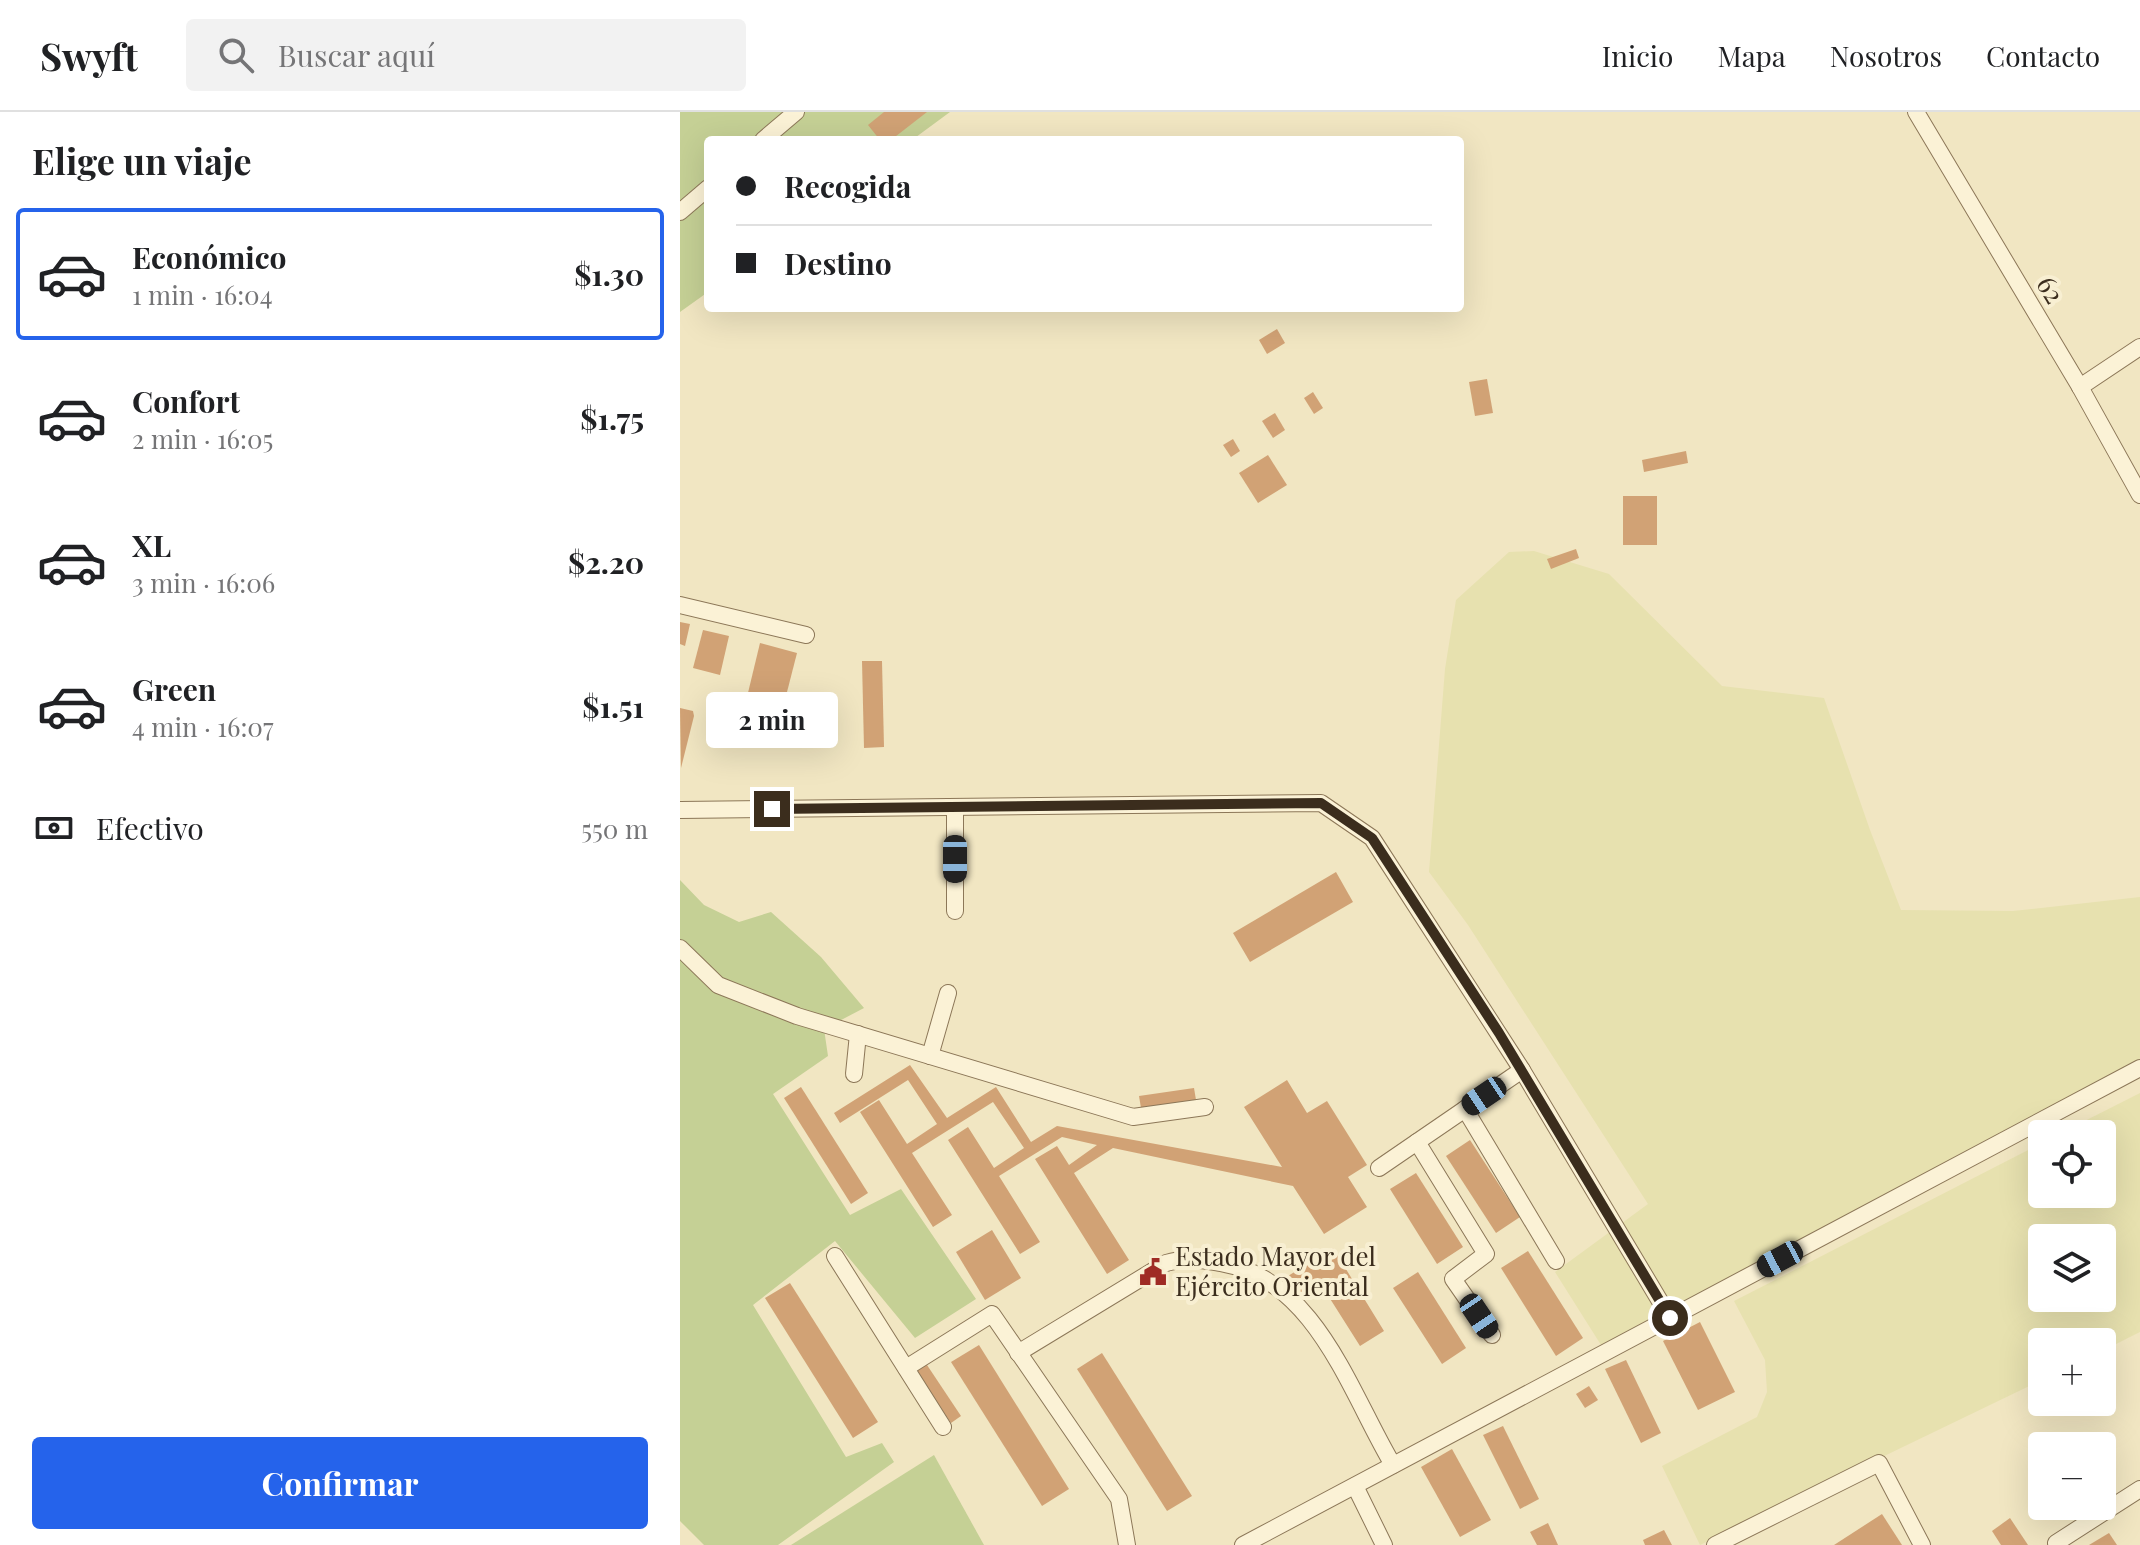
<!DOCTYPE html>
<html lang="es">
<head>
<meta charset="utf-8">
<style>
  :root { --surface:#fff; --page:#f2f2f2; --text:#202124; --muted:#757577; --line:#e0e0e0; --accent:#2563eb }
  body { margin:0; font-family:"Playfair Display",serif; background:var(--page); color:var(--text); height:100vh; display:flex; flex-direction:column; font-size:30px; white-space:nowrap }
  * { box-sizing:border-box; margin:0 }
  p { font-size:26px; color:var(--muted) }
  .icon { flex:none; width:44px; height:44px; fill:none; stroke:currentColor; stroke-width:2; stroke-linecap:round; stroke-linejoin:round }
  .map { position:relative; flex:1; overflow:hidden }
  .side { display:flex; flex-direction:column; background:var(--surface); width:680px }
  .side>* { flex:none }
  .banner { position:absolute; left:24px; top:24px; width:760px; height:176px; border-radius:8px; box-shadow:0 8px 32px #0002; display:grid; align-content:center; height:176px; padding:0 32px; background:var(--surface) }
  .fabs { position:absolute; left:1348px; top:1008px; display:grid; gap:16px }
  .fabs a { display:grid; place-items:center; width:88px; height:88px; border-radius:8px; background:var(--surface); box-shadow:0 8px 32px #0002; font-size:40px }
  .end { position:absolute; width:36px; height:36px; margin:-18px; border:10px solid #3b2d1d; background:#fff; box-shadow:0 0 0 4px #fff }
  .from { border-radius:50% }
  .bubble { position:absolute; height:56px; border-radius:8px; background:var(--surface); box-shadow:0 8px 32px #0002; font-size:26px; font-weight:700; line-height:56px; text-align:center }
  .car { position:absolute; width:24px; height:48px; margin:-24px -12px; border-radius:10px; box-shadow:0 0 6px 2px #0007; background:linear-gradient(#222 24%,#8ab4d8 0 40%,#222 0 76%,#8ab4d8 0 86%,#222 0) }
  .banner b { display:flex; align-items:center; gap:28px; height:76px; font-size:30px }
  .banner b+b { border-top:2px solid var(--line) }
  .banner i { width:20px; height:20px; background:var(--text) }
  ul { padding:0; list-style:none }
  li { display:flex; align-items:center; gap:24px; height:132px; margin:0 16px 12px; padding:0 16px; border:4px solid transparent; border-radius:8px }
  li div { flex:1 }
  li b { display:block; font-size:30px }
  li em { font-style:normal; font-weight:700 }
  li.active { border-color:var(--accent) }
  li>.icon { width:72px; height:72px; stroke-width:1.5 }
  h2 { padding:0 32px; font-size:36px; line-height:96px }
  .pay { display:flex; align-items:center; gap:20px; height:88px; padding:0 32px; font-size:30px }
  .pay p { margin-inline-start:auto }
  .primary-button { display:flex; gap:16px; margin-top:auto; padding:16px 32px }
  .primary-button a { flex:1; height:92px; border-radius:8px; background:var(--accent); color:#fff; font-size:32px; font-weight:700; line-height:92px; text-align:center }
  header { display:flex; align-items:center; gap:48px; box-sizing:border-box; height:112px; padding:0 40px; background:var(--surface); border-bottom:2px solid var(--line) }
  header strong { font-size:38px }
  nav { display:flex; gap:44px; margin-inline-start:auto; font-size:28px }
  .search { width:560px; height:72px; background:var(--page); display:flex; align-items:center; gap:20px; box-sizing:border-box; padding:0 28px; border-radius:8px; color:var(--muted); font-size:30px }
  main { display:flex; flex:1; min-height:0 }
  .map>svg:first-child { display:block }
</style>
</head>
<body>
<header>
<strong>Swyft</strong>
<div class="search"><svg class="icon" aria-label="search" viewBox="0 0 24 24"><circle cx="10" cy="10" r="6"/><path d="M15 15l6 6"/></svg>Buscar aquí</div>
<nav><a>Inicio</a><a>Mapa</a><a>Nosotros</a><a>Contacto</a></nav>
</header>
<main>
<section class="side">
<h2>Elige un viaje</h2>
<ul>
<li class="active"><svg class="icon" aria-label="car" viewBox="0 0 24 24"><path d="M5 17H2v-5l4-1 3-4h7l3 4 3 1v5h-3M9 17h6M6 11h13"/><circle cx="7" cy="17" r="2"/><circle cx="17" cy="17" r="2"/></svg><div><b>Económico</b><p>1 min · 16:04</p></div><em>$1.30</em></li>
<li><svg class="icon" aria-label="car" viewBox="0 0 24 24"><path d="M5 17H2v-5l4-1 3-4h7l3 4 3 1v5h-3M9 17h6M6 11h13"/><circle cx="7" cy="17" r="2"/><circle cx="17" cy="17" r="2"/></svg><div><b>Confort</b><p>2 min · 16:05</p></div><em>$1.75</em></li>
<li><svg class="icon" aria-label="car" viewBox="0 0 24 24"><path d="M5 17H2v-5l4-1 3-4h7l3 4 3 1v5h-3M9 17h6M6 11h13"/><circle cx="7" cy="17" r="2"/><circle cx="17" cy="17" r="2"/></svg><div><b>XL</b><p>3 min · 16:06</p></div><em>$2.20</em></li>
<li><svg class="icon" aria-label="car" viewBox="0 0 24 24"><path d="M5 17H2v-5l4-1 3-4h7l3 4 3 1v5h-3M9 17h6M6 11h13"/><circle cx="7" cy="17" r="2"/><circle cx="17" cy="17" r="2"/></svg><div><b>Green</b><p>4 min · 16:07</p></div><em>$1.51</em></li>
</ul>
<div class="pay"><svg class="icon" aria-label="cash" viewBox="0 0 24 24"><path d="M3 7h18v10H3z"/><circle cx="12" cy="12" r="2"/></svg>Efectivo<p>550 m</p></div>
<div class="primary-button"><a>Confirmar</a></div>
</section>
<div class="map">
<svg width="1460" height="1433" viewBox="0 0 1460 1433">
  <rect width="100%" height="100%" fill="#f1e6c2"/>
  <g fill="#e7e1af" fill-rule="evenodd">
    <polygon points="854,439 929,462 1042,574 1144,586 1190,718 1221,798 1333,799 1460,785 1460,947 921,1233 875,1160 968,1092 788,813 749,760 765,557 776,488 829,440"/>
    <path d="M1460,981v239l-38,19v-9h-60v38l-342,165 -38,-79 95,-49 10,-25 -2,-32 -31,-59 308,-158v51h60v-60h-43zM1362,1126h60v60h-60z"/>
  </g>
  <g fill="#c5d095">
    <polygon points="0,0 270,0 232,28 28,28 28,180 0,200"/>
    <polygon points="0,768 24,793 59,810 91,800 141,845 184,896 144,917 148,944 93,982 170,1103 221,1077 296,1187 235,1226 155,1129 73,1193 166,1345 202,1331 214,1350 98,1433 24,1433 0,1409"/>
    <polygon points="254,1343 304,1433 111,1433"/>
  </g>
  <g fill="#d1a275">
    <polygon points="204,0 247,0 211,28 200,28 188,13"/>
    <polygon points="597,217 605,231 587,242 579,228"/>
    <polygon points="807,267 813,301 795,304 789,270"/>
    <polygon points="633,280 643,296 634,302 624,286"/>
    <polygon points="595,301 605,318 593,326 582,309"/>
    <polygon points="553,327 560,339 551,345 543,333"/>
    <polygon points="1006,339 1008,351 964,360 962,348"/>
    <polygon points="588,343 607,373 578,391 559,361"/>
    <rect x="943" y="384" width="34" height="49"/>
    <polygon points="896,437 899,446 871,457 867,447"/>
    <polygon points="0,510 10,512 5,534 0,532"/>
    <polygon points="23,518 49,524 40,563 13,556"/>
    <polygon points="80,531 117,541 96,623 60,614"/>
    <polygon points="182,549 202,549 204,635 184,636"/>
    <polygon points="0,596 13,599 14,604 1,656"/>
    <polygon points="656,760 673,790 570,850 553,821"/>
    <polygon points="230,953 267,1006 316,975 351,1030 377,1014 602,1055 564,995 607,968 627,1001 647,989 687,1053 668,1065 687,1095 644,1122 613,1074 433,1036 394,1061 449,1148 427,1162 355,1047 377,1034 389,1053 417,1033 382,1025 319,1064 360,1130 340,1142 268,1028 288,1015 314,1056 344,1036 313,990 232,1041 272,1103 253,1115 180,1000 199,988 227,1032 257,1012 228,968 160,1011 154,1001"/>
    <polygon points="121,975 188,1081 171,1092 104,986"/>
    <polygon points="514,976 516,988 461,996 459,984"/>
    <polygon points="790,1028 840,1105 816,1121 766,1044"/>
    <polygon points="736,1061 783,1135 757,1152 710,1077"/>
    <polygon points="312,1118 341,1166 305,1188 276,1140"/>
    <polygon points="653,1136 704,1219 680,1234 642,1174 622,1186 608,1164"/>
    <polygon points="848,1139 903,1226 876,1244 821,1156"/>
    <polygon points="738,1160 786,1236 762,1252 713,1176"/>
    <polygon points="110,1171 198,1310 173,1326 85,1186"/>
    <polygon points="1020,1210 1055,1280 1018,1298 983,1229"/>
    <polygon points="299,1233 389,1377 362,1394 271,1250"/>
    <polygon points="422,1241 512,1384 487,1399 397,1257"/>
    <polygon points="946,1248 981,1321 961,1331 925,1257"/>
    <polygon points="245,1250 281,1304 271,1311 234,1257"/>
    <polygon points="909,1274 918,1288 905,1296 896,1282"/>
    <polygon points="823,1314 859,1387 840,1397 803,1323"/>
    <polygon points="772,1337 811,1408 780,1425 741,1355"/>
    <polygon points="1202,1402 1222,1433 1154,1433"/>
    <polygon points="1330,1406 1348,1433 1321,1433 1312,1419"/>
    <polygon points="868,1411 878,1433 857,1433 850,1420"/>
    <polygon points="984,1418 992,1433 965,1433 963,1428"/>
    <polygon points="1429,1421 1437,1433 1409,1433"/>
  </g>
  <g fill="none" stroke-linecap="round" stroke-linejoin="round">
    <g stroke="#8c7758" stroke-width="18">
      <g id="minor">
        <polyline points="1236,0 1400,275 1460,383"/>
        <polyline points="83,28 116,0"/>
        <polyline points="0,100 28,76"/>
        <polyline points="1400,275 1460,235"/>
        <polyline points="0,493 126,523"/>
        <polyline points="0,698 641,691 692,726 842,958 990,1206"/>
        <polyline points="275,799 275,695"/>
        <polyline points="0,836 38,873 117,904 453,1005 525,995"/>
        <polyline points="250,944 268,881"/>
        <polyline points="174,962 178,922"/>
        <polyline points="785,997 876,1149"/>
        <polyline points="737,1030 806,1142 773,1167 812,1223"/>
        <polyline points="699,1056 842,958"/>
        <polyline points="155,1144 263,1315"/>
        <path d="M338,1241l148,-90c20,-6 35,-3 55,0 95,16 129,130 172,202"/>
        <polyline points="226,1256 312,1202 439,1387 447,1433"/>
        <polyline points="675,1374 704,1433"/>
        <polyline points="1376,1431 1460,1377"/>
        <polyline points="563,1433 1460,956"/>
        <polyline points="1035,1433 1199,1351 1242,1433"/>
      </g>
    </g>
    <use href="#minor" stroke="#fbf2d6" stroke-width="16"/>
  </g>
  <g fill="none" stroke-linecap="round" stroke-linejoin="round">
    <polyline stroke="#3b2d1d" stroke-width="10" points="92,697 641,691 692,726 819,921 990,1206"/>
  </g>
  <defs>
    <g id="civic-bare" transform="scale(2.16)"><path d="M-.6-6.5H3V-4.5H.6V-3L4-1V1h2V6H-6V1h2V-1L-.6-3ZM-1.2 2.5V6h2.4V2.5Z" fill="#9f2b24" stroke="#f8efd2" stroke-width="2.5" paint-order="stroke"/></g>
  </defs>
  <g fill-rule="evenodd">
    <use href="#civic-bare" x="473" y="1160"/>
  </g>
  <g text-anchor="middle" stroke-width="8" stroke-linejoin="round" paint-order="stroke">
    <g font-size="26" fill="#3b2d1d" stroke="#f8efd2">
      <text transform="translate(1370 178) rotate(59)" y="9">62</text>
    </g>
    <g font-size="26" fill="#3b2d1d" stroke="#f8efd2" text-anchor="start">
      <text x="495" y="1154">Estado Mayor del<tspan x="495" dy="30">Ejército Oriental</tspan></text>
    </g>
  </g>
</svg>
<div class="fabs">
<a><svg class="icon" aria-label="locate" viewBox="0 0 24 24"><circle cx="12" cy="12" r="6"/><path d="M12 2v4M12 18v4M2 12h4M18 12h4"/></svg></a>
<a><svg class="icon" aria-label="layers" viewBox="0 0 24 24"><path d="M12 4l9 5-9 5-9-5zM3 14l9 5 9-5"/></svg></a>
<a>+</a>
<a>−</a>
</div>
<i class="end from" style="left:990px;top:1206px"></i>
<i class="end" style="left:92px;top:697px"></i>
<div class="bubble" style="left:26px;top:580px;width:132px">2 min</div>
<i class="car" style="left:275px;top:747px;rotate:180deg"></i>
<i class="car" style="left:804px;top:984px;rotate:236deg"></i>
<i class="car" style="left:1100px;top:1147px;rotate:242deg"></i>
<i class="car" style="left:799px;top:1204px;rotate:146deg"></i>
<div class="banner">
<b><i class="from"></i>Recogida</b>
<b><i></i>Destino</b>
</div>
</div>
</main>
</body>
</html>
